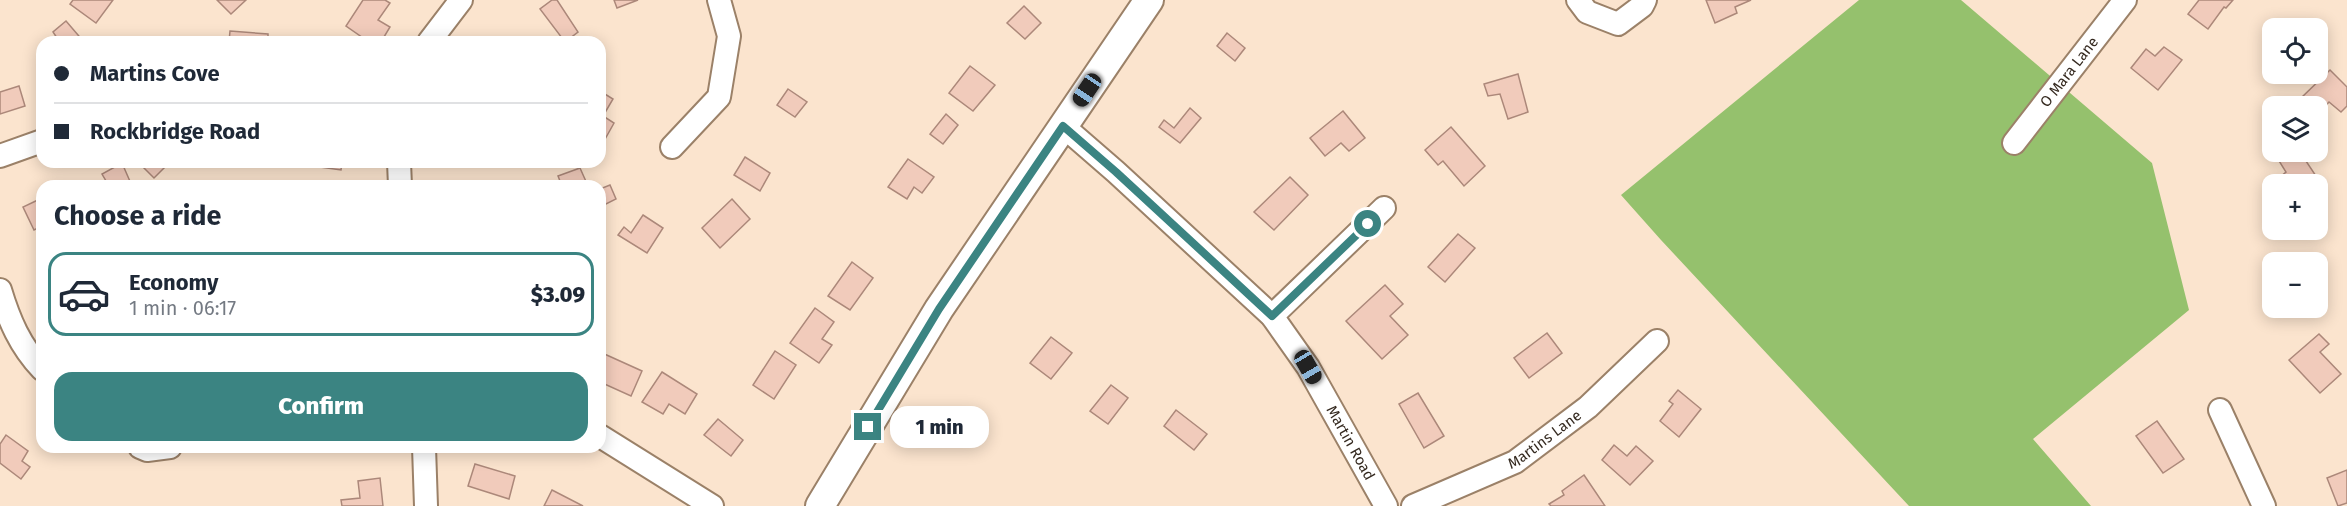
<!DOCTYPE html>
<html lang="en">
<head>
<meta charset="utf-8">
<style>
  :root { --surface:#fff; --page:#f2f2f3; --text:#1f2937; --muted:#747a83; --line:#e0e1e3; --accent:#3b8482 }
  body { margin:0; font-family:"Fira Sans",sans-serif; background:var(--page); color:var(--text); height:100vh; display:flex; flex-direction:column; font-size:22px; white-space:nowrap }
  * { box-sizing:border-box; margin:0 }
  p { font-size:20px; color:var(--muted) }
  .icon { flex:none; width:33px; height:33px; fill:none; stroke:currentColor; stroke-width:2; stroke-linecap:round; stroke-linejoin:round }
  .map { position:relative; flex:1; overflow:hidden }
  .side { position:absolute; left:36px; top:180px; width:570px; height:273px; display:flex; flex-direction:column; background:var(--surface); border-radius:18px; box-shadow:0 3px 15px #0003 }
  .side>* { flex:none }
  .hud { position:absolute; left:36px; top:36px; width:570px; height:132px; border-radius:18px; box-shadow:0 3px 15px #0003; display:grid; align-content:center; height:132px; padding:0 18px; background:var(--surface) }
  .controls { position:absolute; left:2262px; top:18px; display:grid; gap:12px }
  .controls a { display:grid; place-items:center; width:66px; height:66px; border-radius:12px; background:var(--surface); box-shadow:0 3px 15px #0003; font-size:30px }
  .end { position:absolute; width:27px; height:27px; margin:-14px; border:8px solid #3b8482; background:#fff; box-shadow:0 0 0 3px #fff }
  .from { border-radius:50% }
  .bubble { position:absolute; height:42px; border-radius:18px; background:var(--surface); box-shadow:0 3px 15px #0003; font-size:20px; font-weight:800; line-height:42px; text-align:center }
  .car { position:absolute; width:18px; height:36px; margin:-18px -9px; border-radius:8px; box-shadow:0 0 4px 2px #0007; background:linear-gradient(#222 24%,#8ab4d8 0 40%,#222 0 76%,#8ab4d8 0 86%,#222 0) }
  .hud b { display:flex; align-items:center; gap:21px; height:57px; font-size:22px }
  .hud b+b { border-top:2px solid var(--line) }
  .hud i { width:15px; height:15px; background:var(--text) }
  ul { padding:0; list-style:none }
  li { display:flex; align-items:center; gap:18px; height:84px; margin:0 12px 9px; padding:0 6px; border:3px solid transparent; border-radius:18px }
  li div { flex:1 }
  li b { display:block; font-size:22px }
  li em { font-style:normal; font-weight:800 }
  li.selected { border-color:var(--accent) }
  li>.icon { width:54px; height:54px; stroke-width:1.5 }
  h2 { padding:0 18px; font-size:27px; line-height:72px }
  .action { display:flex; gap:12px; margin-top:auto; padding:12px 18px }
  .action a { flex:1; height:69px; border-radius:18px; background:var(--accent); color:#fff; font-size:24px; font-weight:800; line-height:69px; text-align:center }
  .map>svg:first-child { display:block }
</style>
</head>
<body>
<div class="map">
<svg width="2347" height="506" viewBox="0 0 2347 506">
  <rect width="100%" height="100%" fill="#fbe4ce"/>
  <polygon fill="#95c16d" points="1859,0 1961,0 2152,163 2189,310 2033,439 2091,506 1909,506 1661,240 1621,195"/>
  <g fill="#f1cbbb" stroke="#ac887a" stroke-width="1.5">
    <polygon points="73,0 113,0 96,23 70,4"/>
    <polygon points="217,0 246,0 231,14"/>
    <polygon points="363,0 385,0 390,3 378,20 390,27 381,42 369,42 346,26"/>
    <polygon points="552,0 557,0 578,32 565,42 540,9"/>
    <polygon points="614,0 638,0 617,8"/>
    <polygon points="1706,0 1751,0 1735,7 1737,13 1715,23"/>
    <polygon points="2199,0 2233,0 2226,8 2224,7 2208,29 2188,14"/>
    <polygon points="1024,6 1041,23 1025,39 1007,23"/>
    <polygon points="66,21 84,42 53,42 57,38 53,32"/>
    <polygon points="230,31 268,34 268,42 229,42"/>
    <polygon points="1227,33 1245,48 1235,61 1217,46"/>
    <polygon points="2164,47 2182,60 2158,90 2131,68 2146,49 2155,56"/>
    <polygon points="970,66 995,85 973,111 949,93"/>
    <polygon points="2330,70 2347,87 2347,106 2341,112 2329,102 2318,114 2318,106 2307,106 2299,100"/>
    <polygon points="1518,74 1528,112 1508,119 1500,94 1488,96 1484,84"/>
    <polygon points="19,86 25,106 0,114 0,92"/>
    <polygon points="788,89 807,102 795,117 777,105"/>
    <polygon points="600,91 613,99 603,116 614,123 604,141 600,138"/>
    <polygon points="1190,108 1201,118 1180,143 1159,127 1164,120 1174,128"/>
    <polygon points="1343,111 1365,138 1349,151 1341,143 1325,156 1310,138"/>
    <polygon points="946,114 958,125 943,144 930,134"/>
    <polygon points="1451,127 1485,166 1464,186 1443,161 1438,165 1425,150"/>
    <polygon points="2284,152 2300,152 2324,188 2318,193 2318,184 2283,184 2279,178 2286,172 2276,156"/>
    <polygon points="745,157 770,173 760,191 734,175"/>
    <polygon points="908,159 934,177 922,193 914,187 907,199 888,187"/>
    <polygon points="138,162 170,162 154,178"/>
    <polygon points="313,162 342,162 341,170 313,166"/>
    <polygon points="122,163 132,186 96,186 106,181 102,174"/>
    <polygon points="580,168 588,186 562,186 558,176"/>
    <polygon points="1290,177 1308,195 1274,230 1254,212"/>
    <polygon points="610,185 616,199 600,207 600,189"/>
    <polygon points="42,198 42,226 34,230 23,207"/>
    <polygon points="732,199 750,219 720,248 702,228"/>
    <polygon points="643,215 663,228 647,253 618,235 624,227 631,233"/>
    <polygon points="1458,234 1475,248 1445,282 1428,267"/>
    <polygon points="852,262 873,278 850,310 828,296"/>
    <polygon points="1385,285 1403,304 1390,316 1408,335 1382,359 1346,321"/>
    <polygon points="815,308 834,322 822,339 832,345 819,363 790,343"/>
    <polygon points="1547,333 1562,353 1529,378 1514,358"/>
    <polygon points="2319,334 2329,344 2320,352 2341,374 2320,393 2289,360"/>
    <polygon points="1051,337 1072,353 1051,379 1030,363"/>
    <polygon points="775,351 796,365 774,399 753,385"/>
    <polygon points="600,352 642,371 631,396 600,382"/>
    <polygon points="662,372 697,394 685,414 669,404 663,414 642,402"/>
    <polygon points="1111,385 1128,398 1108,424 1090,411"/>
    <polygon points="1678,390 1701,409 1679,437 1660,421 1673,404 1669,401"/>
    <polygon points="1418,393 1444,436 1424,448 1399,404"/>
    <polygon points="1176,410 1207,434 1194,450 1164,426"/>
    <polygon points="718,419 743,440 731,456 704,435"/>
    <polygon points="2157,421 2184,459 2163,473 2136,436"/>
    <polygon points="6,435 28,451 22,461 30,467 21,479 0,463 0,444"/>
    <polygon points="1614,445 1627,456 1636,446 1653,461 1630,485 1602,460"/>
    <polygon points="475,464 515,476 509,499 468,486"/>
    <polygon points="2347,470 2347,503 2338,506 2327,478"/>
    <polygon points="1584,475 1605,506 1551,506 1549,504 1564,495 1562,491"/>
    <polygon points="380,478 383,506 342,506 341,500 360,498 358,481"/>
    <polygon points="552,490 583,506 544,506"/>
  </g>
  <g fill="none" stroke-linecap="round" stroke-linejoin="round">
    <g stroke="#9b8168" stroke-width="26">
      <g id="minor">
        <polyline points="1578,0 1587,12 1618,24 1642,6 1645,0"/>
        <polyline points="429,42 461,0"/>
        <path id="s1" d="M1063,126l53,46 156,144 36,51 78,139"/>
        <path id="s2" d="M2014,143l111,-143"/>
        <polyline points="672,147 719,97 729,36 719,0"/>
        <polyline points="0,156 42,141"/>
        <polyline points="399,162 400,186"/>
        <path d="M0,290c9,30 20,56 42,79"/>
        <polyline points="1272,316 1384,208"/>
        <polyline points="2220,410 2264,506"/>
        <polyline points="600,436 712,506"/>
        <polyline points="140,447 147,450 170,447"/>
        <polyline points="424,447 426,506"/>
        <path id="s3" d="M1413,506l102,-44 73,-55 69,-66"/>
      </g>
    </g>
    <g stroke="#9b8168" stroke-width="32">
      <polyline id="major" points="820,506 939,309 1149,0"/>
    </g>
    <use href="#minor" stroke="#fff" stroke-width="22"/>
    <use href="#major" stroke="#fff" stroke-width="28"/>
  </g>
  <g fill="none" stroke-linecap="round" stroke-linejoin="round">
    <polyline stroke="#3b8482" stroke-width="8" points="868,427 939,309 1063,126 1116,172 1272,316 1368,224"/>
  </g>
  <g text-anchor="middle" stroke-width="5" stroke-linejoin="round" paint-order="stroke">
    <g font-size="15" fill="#352a20" stroke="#faf5ef">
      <text dy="5" stroke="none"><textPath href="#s2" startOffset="90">O Mara Lane</textPath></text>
      <text dy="5" stroke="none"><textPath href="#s3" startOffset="148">Martins Lane</textPath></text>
      <text dy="5" stroke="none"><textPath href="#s1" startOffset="432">Martin Road</textPath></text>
    </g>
  </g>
</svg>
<div class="controls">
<a><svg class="icon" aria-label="locate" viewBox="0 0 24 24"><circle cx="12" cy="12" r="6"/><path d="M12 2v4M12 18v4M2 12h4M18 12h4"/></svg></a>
<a><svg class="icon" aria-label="layers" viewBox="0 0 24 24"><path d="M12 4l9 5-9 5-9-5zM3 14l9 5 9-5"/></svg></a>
<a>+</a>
<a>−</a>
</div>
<i class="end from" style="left:1368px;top:224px"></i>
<i class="end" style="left:868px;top:427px"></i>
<div class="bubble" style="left:890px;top:406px;width:99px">1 min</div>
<i class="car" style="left:1087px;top:90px;rotate:214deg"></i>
<i class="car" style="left:1308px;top:367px;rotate:150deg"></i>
<div class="hud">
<b><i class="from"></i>Martins Cove</b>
<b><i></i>Rockbridge Road</b>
</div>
<section class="side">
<h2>Choose a ride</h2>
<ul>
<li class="selected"><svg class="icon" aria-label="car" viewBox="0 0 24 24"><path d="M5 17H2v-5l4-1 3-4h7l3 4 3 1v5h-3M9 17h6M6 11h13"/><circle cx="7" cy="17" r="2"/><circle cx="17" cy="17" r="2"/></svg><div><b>Economy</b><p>1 min · 06:17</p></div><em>$3.09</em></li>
</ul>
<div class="action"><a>Confirm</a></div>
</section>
</div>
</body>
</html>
